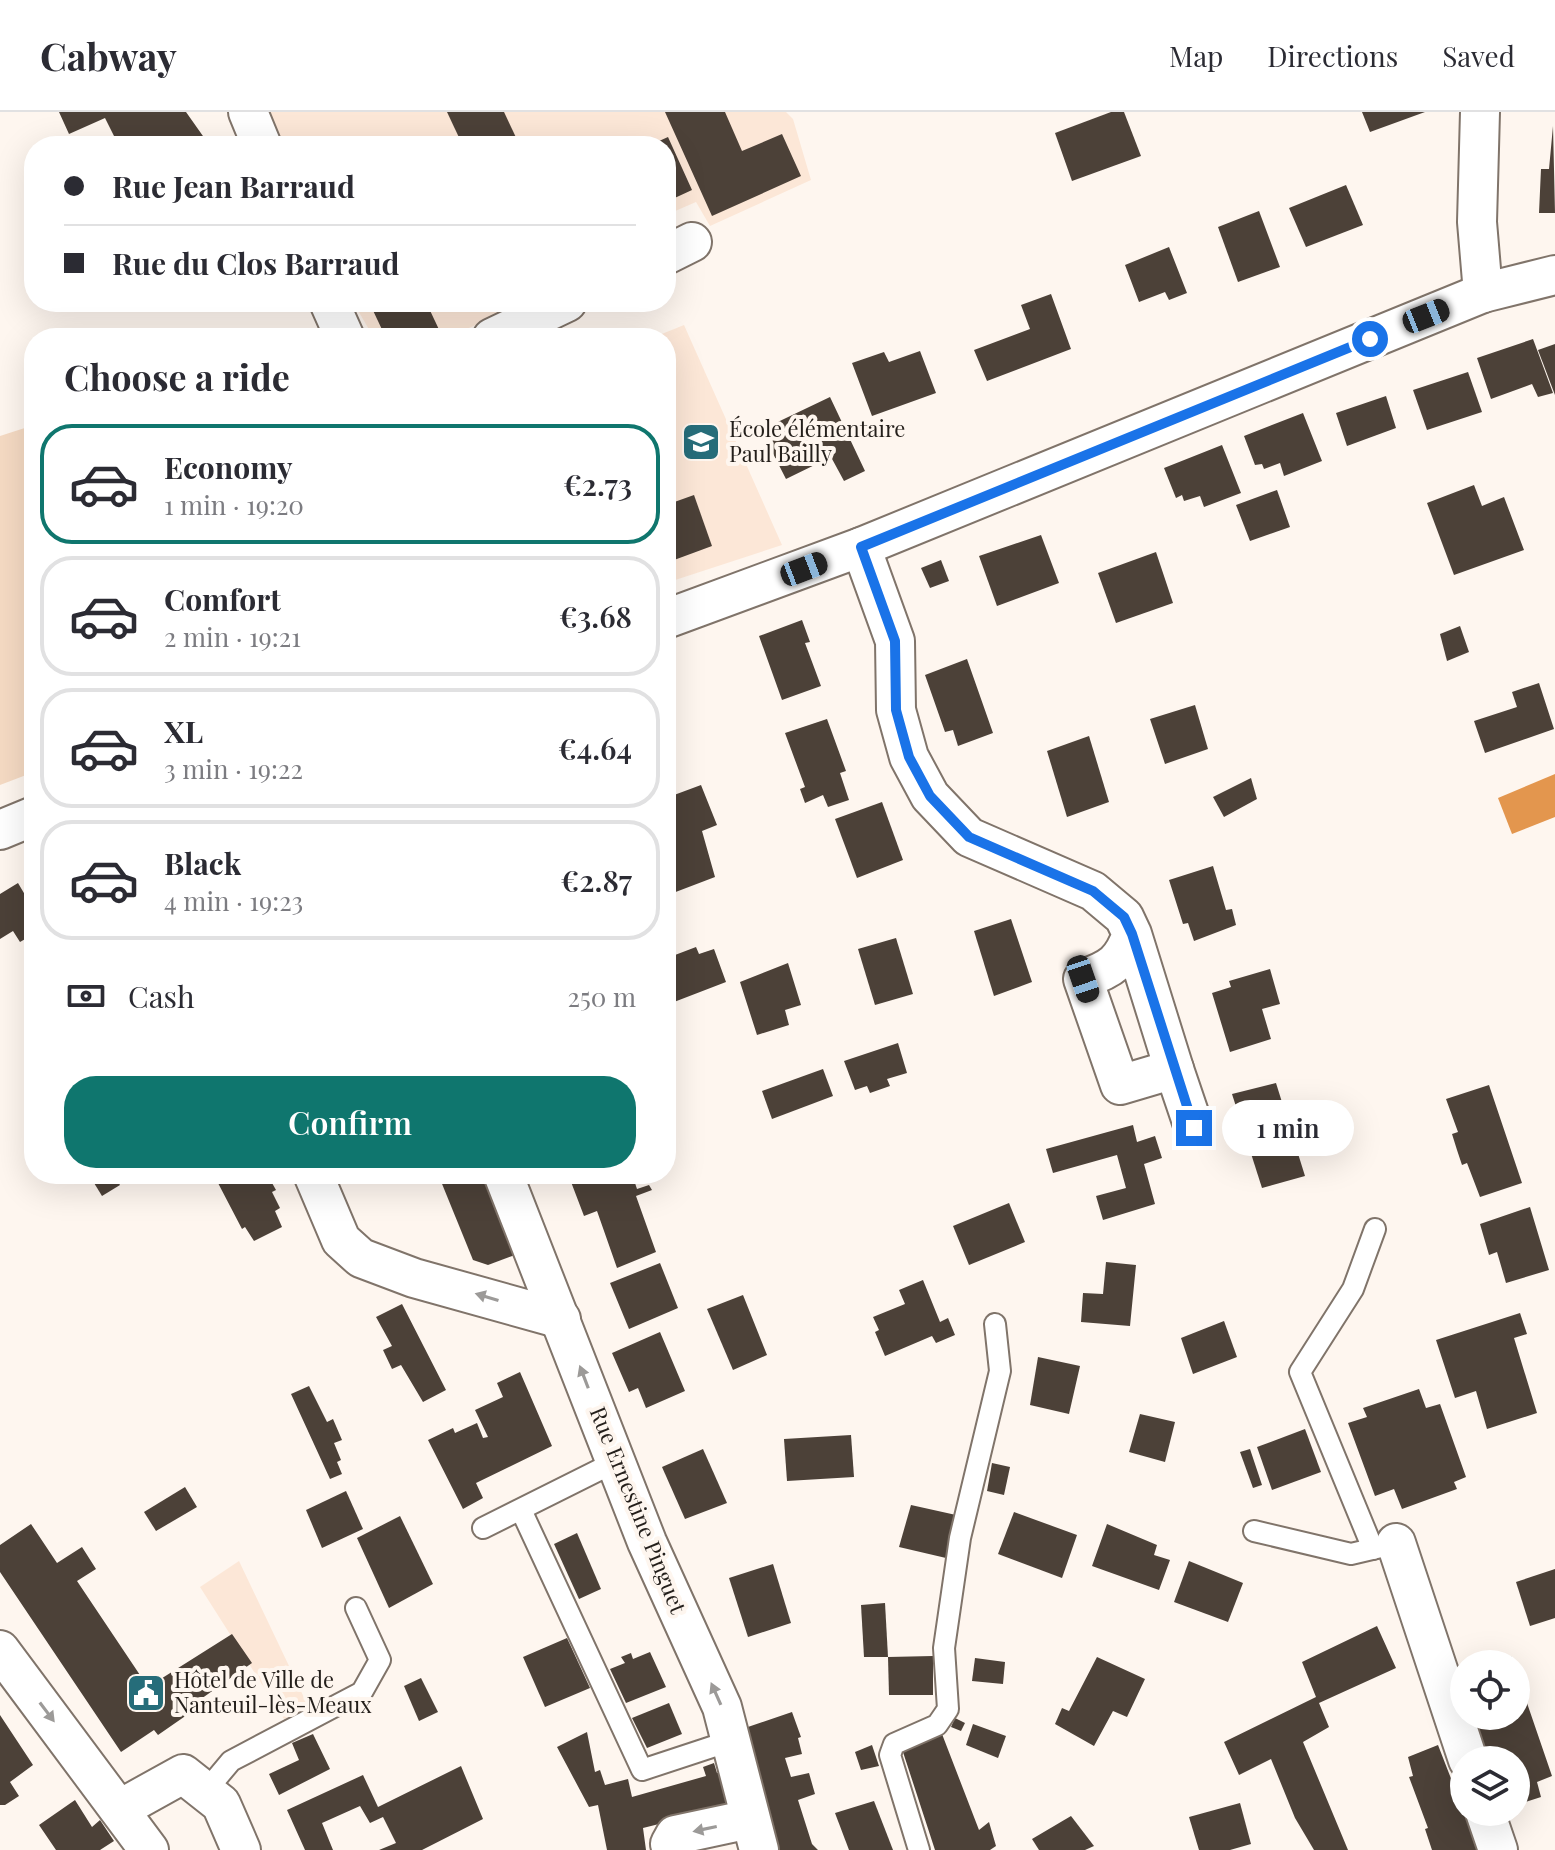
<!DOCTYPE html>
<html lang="en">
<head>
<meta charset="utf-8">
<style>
  :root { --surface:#fff; --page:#f2f2f3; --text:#2b2b33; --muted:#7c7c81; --line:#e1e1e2; --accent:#0f766e }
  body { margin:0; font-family:"Playfair Display",serif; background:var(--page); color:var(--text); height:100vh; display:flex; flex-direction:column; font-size:30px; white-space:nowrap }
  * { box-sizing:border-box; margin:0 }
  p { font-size:26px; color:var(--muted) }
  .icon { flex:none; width:44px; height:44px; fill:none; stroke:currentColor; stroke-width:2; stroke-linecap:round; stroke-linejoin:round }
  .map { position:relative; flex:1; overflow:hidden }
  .side { position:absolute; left:24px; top:216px; width:652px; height:856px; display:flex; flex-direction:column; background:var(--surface); border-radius:32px; box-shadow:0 8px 32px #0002 }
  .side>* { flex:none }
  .hud { position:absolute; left:24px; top:24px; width:652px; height:176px; border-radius:32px; box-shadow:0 8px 32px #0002; display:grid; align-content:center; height:176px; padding:0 40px; background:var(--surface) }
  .controls { position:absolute; left:1450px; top:1538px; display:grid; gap:16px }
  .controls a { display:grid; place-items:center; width:80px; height:80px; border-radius:50%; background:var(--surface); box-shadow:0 8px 32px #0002; font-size:40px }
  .end { position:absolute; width:36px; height:36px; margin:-18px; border:10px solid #1a73e8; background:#fff; box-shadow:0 0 0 4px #fff }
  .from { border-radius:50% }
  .bubble { position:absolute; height:56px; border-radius:28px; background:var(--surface); box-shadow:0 8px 32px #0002; font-size:26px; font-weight:600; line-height:56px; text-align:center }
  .car { position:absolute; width:24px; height:48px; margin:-24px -12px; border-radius:10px; box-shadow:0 0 6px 2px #0007; background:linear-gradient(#222 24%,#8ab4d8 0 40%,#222 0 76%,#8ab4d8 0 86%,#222 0) }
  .hud b { display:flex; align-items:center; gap:28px; height:76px; font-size:30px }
  .hud b+b { border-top:2px solid var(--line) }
  .hud i { width:20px; height:20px; background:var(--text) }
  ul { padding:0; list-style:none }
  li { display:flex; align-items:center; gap:24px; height:120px; margin:0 16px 12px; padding:0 24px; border:4px solid var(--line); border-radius:32px }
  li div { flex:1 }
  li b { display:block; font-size:30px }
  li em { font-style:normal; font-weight:600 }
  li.current { border-color:var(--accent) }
  li>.icon { width:72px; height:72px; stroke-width:1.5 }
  h2 { padding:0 40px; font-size:36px; line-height:96px }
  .pay { display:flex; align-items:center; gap:20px; height:88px; padding:0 40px; font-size:30px }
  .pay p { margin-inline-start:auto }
  .action { display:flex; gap:16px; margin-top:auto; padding:16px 40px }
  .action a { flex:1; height:92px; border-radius:32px; background:var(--accent); color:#fff; font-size:32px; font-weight:600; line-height:92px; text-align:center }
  header { display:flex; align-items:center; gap:48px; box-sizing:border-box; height:112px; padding:0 40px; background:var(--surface); border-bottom:2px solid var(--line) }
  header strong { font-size:38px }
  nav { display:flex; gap:44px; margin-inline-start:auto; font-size:28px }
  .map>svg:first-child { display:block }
</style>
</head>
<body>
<header>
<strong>Cabway</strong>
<nav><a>Map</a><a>Directions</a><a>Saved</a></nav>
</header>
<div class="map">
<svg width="1555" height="1738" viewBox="0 0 1555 1738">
  <rect width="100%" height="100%" fill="#fef6ef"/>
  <g fill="#fce7d7">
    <polygon points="268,0 786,0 793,7 811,68 710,114 696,90 666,103 666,34 283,34"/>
    <polygon points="353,190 531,190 445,226 374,226"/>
    <polygon points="684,213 782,433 666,471 666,226 652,226"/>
    <polygon points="239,1449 309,1596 284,1607 200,1475"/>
  </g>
  <polygon fill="#f5dac3" points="34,313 34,660 0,673 0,324"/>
  <polygon fill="#e3964e" points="1555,662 1555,705 1512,722 1498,686"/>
  <g fill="#4c4138">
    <polygon points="59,0 186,0 210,34 119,34 105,6 69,22"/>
    <polygon points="447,0 504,0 520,34 463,34"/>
    <polygon points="665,0 725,0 742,39 782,22 801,64 712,104"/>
    <polygon points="1111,0 1124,0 1141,44 1072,69 1055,21"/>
    <polygon points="1362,0 1425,0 1370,20"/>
    <polygon points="1553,14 1555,101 1539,101 1541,57 1549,57"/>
    <polygon points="668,25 692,78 666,90 666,34 648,34"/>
    <polygon points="1346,73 1363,113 1306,135 1289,96"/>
    <polygon points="1259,99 1280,155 1238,170 1218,115"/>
    <polygon points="1169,135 1187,181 1169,188 1165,180 1139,190 1125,153"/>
    <polygon points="1051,182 1071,237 987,269 974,238 1030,217 1021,193"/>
    <polygon points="369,190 426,190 443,226 386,226"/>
    <polygon points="1533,227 1553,281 1538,285 1532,272 1491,287 1477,246"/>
    <polygon points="1555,232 1555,283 1538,238"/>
    <polygon points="920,239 936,281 872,304 852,251 884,240 889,250"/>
    <polygon points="1468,260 1482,300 1427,318 1413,278"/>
    <polygon points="1386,284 1396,316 1347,334 1336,301"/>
    <polygon points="830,285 865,359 844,369 831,345 786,367 761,318"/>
    <polygon points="1303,301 1322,349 1284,364 1280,351 1264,357 1262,352 1255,353 1244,324"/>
    <polygon points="1222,333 1241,381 1204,395 1200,384 1184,389 1182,383 1176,386 1164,356"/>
    <polygon points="1474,373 1482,394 1504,385 1524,438 1454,463 1427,391"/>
    <polygon points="1277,378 1290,415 1250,429 1236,393"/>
    <polygon points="694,383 712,434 666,451 666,393"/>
    <polygon points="1041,423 1059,471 997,494 979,444"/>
    <polygon points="1156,440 1173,491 1116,511 1098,461"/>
    <polygon points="941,448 949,469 930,476 921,456"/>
    <polygon points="802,508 810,530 805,531 821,574 782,588 759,524"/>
    <polygon points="1460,514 1469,540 1447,549 1440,522"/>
    <polygon points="967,547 993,621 958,634 953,618 945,620 925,563"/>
    <polygon points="1539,571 1554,617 1485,641 1474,609 1517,595 1512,580"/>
    <polygon points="1195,593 1208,637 1165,652 1150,607"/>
    <polygon points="827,607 846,659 840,661 849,688 828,695 823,683 805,691 800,677 805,675 785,621"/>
    <polygon points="1089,624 1109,690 1067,705 1047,639"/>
    <polygon points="1251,666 1257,687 1224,705 1213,685"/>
    <polygon points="701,673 717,713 702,719 715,765 673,781 666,762 666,732 674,729 666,708 666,686"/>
    <polygon points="882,690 903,748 857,766 835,707"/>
    <polygon points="1213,754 1226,798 1232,797 1236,813 1194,829 1188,811 1183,812 1169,768"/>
    <polygon points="18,771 34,798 34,822 20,830 13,819 0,827 0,782"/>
    <polygon points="1011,807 1032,870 994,884 974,819"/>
    <polygon points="896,826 913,882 875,893 858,837"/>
    <polygon points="696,835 699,842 714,837 726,870 674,890 666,867 666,840 673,837 675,843"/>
    <polygon points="788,851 801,893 785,898 789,913 757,923 740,870"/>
    <polygon points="1270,857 1280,892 1262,897 1271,927 1230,940 1212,881 1231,875 1229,869"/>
    <polygon points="898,931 907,961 887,967 890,974 870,981 867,974 855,978 844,949"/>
    <polygon points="823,957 833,984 772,1007 762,979"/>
    <polygon points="1276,971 1305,1064 1262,1076 1232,982"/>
    <polygon points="1489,973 1522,1071 1480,1085 1467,1051 1462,1053 1457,1038 1452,1022 1458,1020 1446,987"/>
    <polygon points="1133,1013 1137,1030 1155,1024 1162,1046 1144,1052 1155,1092 1103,1108 1096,1084 1126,1076 1117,1043 1053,1061 1046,1037"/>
    <polygon points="98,1062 113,1062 120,1073 102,1084 91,1066"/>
    <polygon points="234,1062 267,1062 276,1078 272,1080 280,1096 275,1099 282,1115 254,1129 245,1115 242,1117 218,1071"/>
    <polygon points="438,1062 484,1062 515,1143 488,1153 473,1148"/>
    <polygon points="568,1062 632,1062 637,1077 649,1073 652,1078 636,1084 656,1140 617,1156 597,1099 584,1104"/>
    <polygon points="1009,1091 1025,1130 969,1153 953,1114"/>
    <polygon points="1530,1095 1549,1158 1506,1171 1497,1140 1489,1143 1480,1112"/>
    <polygon points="1106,1150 1136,1153 1130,1214 1081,1210 1083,1181 1103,1182"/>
    <polygon points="660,1151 678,1196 629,1217 610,1171"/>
    <polygon points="923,1168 940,1210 948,1206 955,1223 936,1231 932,1224 885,1244 875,1220 879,1218 873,1205 905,1192 899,1178"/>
    <polygon points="743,1183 767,1243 733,1258 707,1197"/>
    <polygon points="402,1192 446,1278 423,1290 401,1253 392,1257 383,1238 392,1234 376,1205"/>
    <polygon points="1520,1201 1527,1222 1514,1226 1537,1301 1487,1317 1476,1279 1455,1286 1436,1228"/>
    <polygon points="1224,1209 1237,1245 1193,1262 1181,1226"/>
    <polygon points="660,1220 685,1279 646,1296 638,1276 629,1280 612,1241"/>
    <polygon points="1038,1245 1080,1254 1069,1302 1030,1293"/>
    <polygon points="520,1260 552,1334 476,1371 483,1386 463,1397 428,1328 453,1316 455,1321 477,1311 483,1326 488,1325 475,1298 503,1285 497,1271"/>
    <polygon points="309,1274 327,1310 333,1307 342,1328 334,1331 341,1348 337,1350 342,1362 330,1367 291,1282"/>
    <polygon points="1419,1277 1426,1296 1440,1292 1466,1365 1454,1370 1457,1377 1402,1397 1394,1377 1375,1384 1348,1311 1367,1305 1363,1296"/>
    <polygon points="1140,1302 1175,1310 1165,1350 1129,1340"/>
    <polygon points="1305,1317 1321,1360 1272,1378 1257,1335"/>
    <polygon points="851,1323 854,1365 787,1369 784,1327"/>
    <polygon points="703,1337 727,1391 685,1407 662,1355"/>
    <polygon points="1250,1337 1262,1373 1253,1376 1240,1340"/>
    <polygon points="992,1351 1010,1355 1004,1383 987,1379"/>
    <polygon points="185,1375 197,1395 156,1419 144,1400"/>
    <polygon points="346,1379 363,1417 322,1436 306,1398"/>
    <polygon points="911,1393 956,1403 946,1446 899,1435"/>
    <polygon points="1014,1400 1077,1423 1062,1466 998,1442"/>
    <polygon points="400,1404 433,1472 389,1496 357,1426"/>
    <polygon points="31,1412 57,1451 82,1435 96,1457 77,1469 148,1575 232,1522 252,1551 191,1594 194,1598 158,1623 154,1618 121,1640 0,1460 0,1433"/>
    <polygon points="1107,1412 1157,1433 1154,1443 1170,1448 1159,1478 1092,1454"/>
    <polygon points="577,1421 601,1477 579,1487 554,1432"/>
    <polygon points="1189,1449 1243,1471 1228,1510 1174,1490"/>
    <polygon points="773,1452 791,1511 748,1525 729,1466"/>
    <polygon points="1555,1457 1555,1506 1530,1514 1516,1470"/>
    <polygon points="885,1491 888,1545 864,1545 861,1493"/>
    <polygon points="1377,1514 1396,1556 1319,1591 1329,1615 1303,1630 1348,1738 1314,1738 1295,1706 1271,1647 1239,1663 1224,1630 1316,1585 1302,1550"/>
    <polygon points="567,1526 590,1576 545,1595 523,1545"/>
    <polygon points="650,1540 666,1575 626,1591 610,1557 625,1551 621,1545 631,1541 633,1547"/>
    <polygon points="933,1544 933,1583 889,1583 888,1545"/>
    <polygon points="1511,1544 1514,1552 1490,1552"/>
    <polygon points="1097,1545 1145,1567 1127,1605 1113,1599 1094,1634 1055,1612 1062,1596 1069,1599"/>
    <polygon points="975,1546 1005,1550 1003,1572 972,1569"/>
    <polygon points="1516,1559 1552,1664 1537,1670 1541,1685 1516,1693 1516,1648 1481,1648 1466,1604 1516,1604"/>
    <polygon points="421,1566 438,1600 419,1609 404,1574"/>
    <polygon points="669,1591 682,1622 647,1636 632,1606"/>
    <polygon points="792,1600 801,1625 798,1626 802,1642 785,1646 791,1665 809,1661 815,1682 798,1688 812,1732 818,1738 774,1738 742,1617"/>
    <polygon points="0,1603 33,1653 10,1670 19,1684 5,1693 0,1693"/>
    <polygon points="955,1606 965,1611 961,1619 951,1615"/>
    <polygon points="973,1612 1006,1624 998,1646 966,1633"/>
    <polygon points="587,1620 595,1660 600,1658 605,1673 628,1667 632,1685 706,1664 703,1655 714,1651 717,1661 723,1660 731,1694 643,1716 646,1738 607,1738 598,1693 589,1695 557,1635"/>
    <polygon points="313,1622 330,1657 279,1683 269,1662 299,1648 292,1631"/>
    <polygon points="942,1622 979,1718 989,1710 996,1734 990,1738 935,1738 902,1637"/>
    <polygon points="872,1633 879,1654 861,1658 855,1640"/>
    <polygon points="1438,1633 1464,1700 1475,1701 1487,1738 1432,1738 1425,1717 1428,1716 1409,1665 1413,1664 1408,1645"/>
    <polygon points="461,1654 483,1707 422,1738 379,1738 396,1731 383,1705 370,1711 360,1694 322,1711 333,1738 305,1738 287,1698 363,1663 378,1695"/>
    <polygon points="75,1688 92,1715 100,1708 114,1729 100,1738 56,1738 39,1713"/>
    <polygon points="874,1689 893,1738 849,1738 835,1701"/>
    <polygon points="1240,1691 1251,1732 1230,1738 1199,1738 1189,1705"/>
    <polygon points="1071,1704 1094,1734 1085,1738 1039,1738 1032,1727"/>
  </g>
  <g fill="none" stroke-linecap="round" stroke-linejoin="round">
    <g stroke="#80746a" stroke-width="24">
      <g id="lane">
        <polyline points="521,1398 642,1658 730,1629"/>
        <polyline points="483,1416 617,1349"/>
        <polyline points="1254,1419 1351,1442 1385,1434"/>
        <polyline points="1373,1437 1300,1260 1353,1177 1375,1117"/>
        <polyline points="205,1680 231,1649 362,1580 380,1548 356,1496"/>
        <polyline points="919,1738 890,1643 894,1632 937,1613 948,1597 944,1536 960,1426 1000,1259 995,1212"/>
      </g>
    </g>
    <g stroke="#80746a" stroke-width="42">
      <g id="street">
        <polyline points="248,0 262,34"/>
        <polyline points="1480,0 1477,110 1483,181"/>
        <polyline points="666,143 692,130"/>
        <polyline points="329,190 345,226"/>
        <polyline points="492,226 567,190"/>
        <path d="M861,435l34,94 1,69 13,47 21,39 39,41 124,54 31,26 8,17 42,135 -54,16 -37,-106c29,-10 39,-17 49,-45"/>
        <polyline points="666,507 861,435 1483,181 1555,163"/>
        <polyline points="0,718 34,704"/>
        <polyline points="1174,957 1194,1016"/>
        <polyline points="313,1062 341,1128 361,1146 414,1166 561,1207"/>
        <polyline points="503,1062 647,1430 722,1595 759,1738"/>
        <polyline points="1396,1431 1468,1648"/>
        <polyline points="0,1538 149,1738"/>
        <polyline points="120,1697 183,1662 221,1692 241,1738"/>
        <polyline points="1485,1700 1498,1738"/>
        <polyline points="672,1738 670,1732 675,1723 750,1707"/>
      </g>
    </g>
    <use href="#lane" stroke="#fff" stroke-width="20"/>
    <use href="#street" stroke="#fff" stroke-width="38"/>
  </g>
  <defs><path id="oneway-solid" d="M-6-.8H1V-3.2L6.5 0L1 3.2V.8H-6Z" transform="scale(2)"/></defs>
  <g fill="#9c9a98">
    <use href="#oneway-solid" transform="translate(487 1185) rotate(-163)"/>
    <use href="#oneway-solid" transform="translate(584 1265) rotate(-111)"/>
    <use href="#oneway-solid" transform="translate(716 1582) rotate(-114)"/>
    <use href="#oneway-solid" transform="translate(47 1600) rotate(53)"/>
    <use href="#oneway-solid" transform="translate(705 1717) rotate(168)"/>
  </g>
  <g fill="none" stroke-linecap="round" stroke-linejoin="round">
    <polyline stroke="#1a73e8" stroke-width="10" points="1194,1016 1132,822 1124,805 1093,779 969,725 930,684 909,645 896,598 895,529 861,435 1370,227"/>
  </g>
  <defs>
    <g id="school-square" transform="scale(2)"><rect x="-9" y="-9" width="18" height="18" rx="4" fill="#266d7a" stroke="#fef6ef"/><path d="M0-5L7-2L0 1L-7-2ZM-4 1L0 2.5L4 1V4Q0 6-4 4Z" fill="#fff"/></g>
    <g id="civic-square" transform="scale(2)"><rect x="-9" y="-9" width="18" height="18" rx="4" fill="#266d7a" stroke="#fef6ef"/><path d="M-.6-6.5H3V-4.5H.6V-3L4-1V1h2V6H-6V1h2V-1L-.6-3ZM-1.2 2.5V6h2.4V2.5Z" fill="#fff"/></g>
  </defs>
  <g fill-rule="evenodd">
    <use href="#school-square" x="701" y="330"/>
    <use href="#civic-square" x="146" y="1581"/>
  </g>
  <g text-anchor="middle" stroke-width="8" stroke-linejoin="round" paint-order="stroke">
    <g font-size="22" fill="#241f1b" stroke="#fef6ef" text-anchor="start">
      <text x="729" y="325">École élémentaire<tspan x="729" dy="25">Paul Bailly</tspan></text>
      <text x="174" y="1576">Hôtel de Ville de<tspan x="174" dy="25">Nanteuil-lès-Meaux</tspan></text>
    </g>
    <g font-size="22" fill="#241f1b" stroke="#fef6ef">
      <text transform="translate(638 1398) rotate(68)" y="8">Rue Ernestine Pinguet</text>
    </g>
  </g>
</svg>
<div class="controls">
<a><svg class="icon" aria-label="locate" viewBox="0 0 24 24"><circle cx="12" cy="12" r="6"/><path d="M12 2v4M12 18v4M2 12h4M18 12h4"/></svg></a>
<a><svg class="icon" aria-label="layers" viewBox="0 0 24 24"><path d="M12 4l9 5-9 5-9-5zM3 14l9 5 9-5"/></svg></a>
</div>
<i class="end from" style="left:1370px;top:227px"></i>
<i class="end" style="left:1194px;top:1016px"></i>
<div class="bubble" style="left:1222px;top:988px;width:132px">1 min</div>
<i class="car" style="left:1426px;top:204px;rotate:68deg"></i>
<i class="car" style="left:804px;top:457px;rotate:69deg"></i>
<i class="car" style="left:1083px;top:867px;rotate:161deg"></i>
<div class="hud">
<b><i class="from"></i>Rue Jean Barraud</b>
<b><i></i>Rue du Clos Barraud</b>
</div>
<section class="side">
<h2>Choose a ride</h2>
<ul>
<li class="current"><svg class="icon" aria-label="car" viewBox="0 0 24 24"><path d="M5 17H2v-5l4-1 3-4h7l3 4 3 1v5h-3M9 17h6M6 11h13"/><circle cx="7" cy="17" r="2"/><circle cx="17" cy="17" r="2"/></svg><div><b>Economy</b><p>1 min · 19:20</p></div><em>€2.73</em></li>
<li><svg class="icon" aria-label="car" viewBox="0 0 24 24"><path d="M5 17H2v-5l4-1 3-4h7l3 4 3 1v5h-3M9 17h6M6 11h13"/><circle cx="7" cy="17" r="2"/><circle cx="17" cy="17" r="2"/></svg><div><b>Comfort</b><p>2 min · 19:21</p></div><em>€3.68</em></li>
<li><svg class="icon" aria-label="car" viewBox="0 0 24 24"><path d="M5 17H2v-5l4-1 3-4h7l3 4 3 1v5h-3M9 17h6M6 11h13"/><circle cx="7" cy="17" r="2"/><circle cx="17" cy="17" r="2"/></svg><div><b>XL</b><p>3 min · 19:22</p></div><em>€4.64</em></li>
<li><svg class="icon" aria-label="car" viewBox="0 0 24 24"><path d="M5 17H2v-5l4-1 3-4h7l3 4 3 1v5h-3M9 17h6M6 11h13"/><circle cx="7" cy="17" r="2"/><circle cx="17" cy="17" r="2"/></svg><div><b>Black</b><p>4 min · 19:23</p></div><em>€2.87</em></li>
</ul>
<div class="pay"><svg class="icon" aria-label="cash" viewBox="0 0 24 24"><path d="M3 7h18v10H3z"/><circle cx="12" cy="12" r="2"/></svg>Cash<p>250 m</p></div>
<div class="action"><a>Confirm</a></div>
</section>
</div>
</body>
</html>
